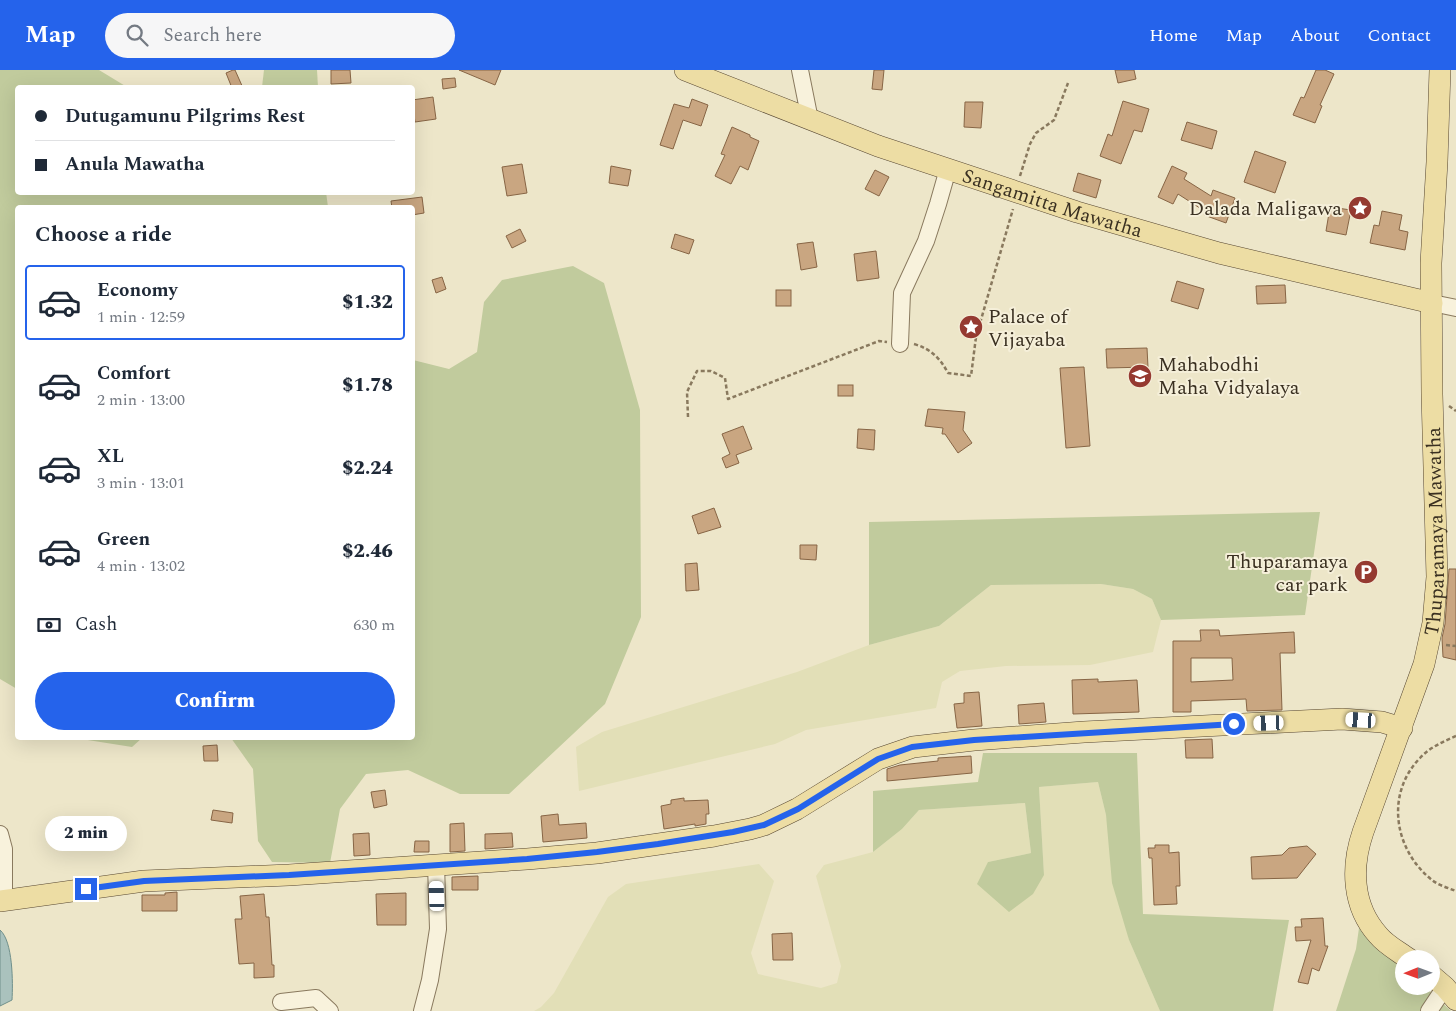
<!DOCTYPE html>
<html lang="en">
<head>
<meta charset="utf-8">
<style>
  :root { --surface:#fff; --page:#f6f6f7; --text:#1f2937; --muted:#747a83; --line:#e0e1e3; --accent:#2563eb }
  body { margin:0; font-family:Spectral,serif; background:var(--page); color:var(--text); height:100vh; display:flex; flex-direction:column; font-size:19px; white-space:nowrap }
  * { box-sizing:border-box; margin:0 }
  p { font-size:16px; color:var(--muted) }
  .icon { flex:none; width:28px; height:28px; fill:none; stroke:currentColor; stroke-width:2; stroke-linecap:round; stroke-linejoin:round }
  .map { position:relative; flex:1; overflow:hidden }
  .drawer { position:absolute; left:15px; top:135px; width:400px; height:535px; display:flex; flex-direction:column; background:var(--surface); border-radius:5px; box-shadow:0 5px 20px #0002 }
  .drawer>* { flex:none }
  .top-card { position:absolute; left:15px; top:15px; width:400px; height:110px; border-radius:5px; box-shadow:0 5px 20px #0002; display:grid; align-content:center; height:110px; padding:0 20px; background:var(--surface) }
  .needle { width:32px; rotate:269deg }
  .buttons { position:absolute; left:1395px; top:880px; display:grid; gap:10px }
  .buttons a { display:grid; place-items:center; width:45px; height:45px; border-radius:50%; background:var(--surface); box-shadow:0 5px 20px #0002; font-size:25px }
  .end { position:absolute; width:22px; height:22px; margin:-11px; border:6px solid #2563eb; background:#fff; box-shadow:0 0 0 2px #fff }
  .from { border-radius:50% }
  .bubble { position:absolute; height:35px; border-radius:18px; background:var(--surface); box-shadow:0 5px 20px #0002; font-size:16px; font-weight:800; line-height:35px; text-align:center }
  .car { position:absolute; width:15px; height:30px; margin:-15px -8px; border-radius:6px; box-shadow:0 0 4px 1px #0007; background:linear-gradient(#fff 24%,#345 0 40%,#fff 0 76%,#345 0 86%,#fff 0) }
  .top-card b { display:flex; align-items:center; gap:18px; height:48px; font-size:19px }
  .top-card b+b { border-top:1px solid var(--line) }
  .top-card i { width:12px; height:12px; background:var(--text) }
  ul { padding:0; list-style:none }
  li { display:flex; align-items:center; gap:15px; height:75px; margin:0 10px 8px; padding:0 10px; border:2px solid transparent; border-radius:5px }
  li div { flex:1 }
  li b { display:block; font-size:19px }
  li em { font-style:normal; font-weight:800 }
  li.current { border-color:var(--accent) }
  li>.icon { width:45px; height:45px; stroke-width:1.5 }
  h2 { padding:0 20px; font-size:22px; line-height:60px }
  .pay { display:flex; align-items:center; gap:12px; height:55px; padding:0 20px; font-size:19px }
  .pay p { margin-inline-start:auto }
  .button { display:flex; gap:10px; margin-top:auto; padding:10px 20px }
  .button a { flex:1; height:58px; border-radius:30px; background:var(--accent); color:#fff; font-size:20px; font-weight:800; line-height:58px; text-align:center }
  header { display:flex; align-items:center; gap:30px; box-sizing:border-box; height:70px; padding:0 25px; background:var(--accent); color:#fff }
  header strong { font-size:24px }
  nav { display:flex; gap:28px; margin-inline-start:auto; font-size:18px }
  .search { width:350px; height:45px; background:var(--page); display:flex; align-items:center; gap:12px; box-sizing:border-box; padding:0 18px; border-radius:28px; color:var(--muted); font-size:19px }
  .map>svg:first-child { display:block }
</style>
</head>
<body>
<header>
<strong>Map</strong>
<div class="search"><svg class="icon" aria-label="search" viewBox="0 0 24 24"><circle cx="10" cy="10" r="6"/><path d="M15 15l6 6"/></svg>Search here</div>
<nav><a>Home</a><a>Map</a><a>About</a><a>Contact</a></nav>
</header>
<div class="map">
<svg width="1456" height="941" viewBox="0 0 1456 941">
  <rect width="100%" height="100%" fill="#ede6c9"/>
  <g fill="#e2dfb7">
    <polygon points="1101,514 1133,519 1152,529 1161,550 1153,582 1090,595 1006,596 960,601 942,612 936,638 806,660 775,674 579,721 576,677 602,662 797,602 869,575 939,556 991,515"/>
    <polygon points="1098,712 1106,745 1129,870 1160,941 534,941 541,937 554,923 608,827 626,814 759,794 774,811 751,883 758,904 821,918 837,913 841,896 816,806 824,795 873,782 902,759 919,740 1025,733 1031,783 988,792 1044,805 1039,717"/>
  </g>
  <g fill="#c1cb9d">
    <polygon points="0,0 99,0 127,17 18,18 18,122 326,122 328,137 18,138 17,619 0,609"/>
    <polygon points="264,0 317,0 318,17 262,17"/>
    <polygon points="573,196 604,213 640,340 641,547 605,634 509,724 460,724 408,700 366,704 340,739 330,793 272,792 258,771 253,699 231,668 412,668 413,290 449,299 477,282 484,232 502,210"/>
    <polygon points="1320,442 1305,545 1161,550 1152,529 1133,519 1101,514 991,515 939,556 869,575 869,452"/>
    <polygon points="75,668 142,668 132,677"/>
    <polygon points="983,683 1137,683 1143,844 1289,850 1273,941 1160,941 1129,870 1112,813 1106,745 1098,712 1039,717 1044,805 1033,824 1009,842 977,814 988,792 1031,783 1025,733 919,740 902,759 873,782 873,721 978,712"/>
    <polygon points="1359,858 1376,876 1396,891 1404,900 1404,916 1424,916 1451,941 1336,941 1356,879"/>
  </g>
  <path fill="#aac2bd" stroke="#70908b" d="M0,860c13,11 13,53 12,70l-12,6z"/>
  <g fill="#c9a681" stroke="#876545" fill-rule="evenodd">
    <polygon points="233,0 235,0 243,18 232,18 226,3"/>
    <polygon points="331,0 350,0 351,13 331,14"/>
    <polygon points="459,0 501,0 495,15"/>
    <polygon points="874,0 884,0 882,20 872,19"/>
    <polygon points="1115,0 1134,0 1136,9 1118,13"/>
    <polygon points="1316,0 1325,0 1334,4 1320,35 1322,36 1315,53 1293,45 1301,27 1304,28"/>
    <polygon points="455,8 456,17 443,19 442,9"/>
    <polygon points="433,27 436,49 415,52 412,30"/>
    <polygon points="692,29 708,35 701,56 683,50 673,79 660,75 674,34 689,38"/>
    <polygon points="1123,31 1149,39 1142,62 1134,60 1121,94 1100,86 1108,64 1112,66"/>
    <polygon points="965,32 983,32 981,58 964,57"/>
    <polygon points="1187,52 1217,61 1212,79 1181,70"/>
    <polygon points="732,57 750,65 750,67 759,71 748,100 740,96 731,114 715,106 725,85 721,84"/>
    <polygon points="1255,81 1286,92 1275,123 1244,112"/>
    <polygon points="522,94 527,123 507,126 502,97"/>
    <polygon points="611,96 631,100 628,116 609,113"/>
    <polygon points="1172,96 1187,103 1184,109 1211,126 1213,120 1235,128 1226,153 1204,145 1206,142 1178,124 1173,134 1158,127"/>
    <polygon points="875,100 889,107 879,126 865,119"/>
    <polygon points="1078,103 1101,110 1096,128 1073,121"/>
    <polygon points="422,127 424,143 412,145 412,138 392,138 391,131"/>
    <polygon points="1330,137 1351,140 1346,165 1326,161"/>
    <polygon points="1382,141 1402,145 1399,160 1408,162 1405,180 1370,173 1374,155 1379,156"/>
    <polygon points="520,159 526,171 512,178 506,166"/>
    <polygon points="675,164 694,170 689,184 671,178"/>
    <polygon points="813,172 817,197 801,200 797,174"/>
    <polygon points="876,181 879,208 857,211 854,184"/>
    <polygon points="442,207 446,219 436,223 432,210"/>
    <polygon points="1177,211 1204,219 1198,239 1171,231"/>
    <polygon points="1285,215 1286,233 1257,234 1256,216"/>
    <rect x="776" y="220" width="15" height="16"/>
    <polygon points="1147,278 1148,297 1107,298 1106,279"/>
    <polygon points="1084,297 1090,376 1066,378 1060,298"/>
    <rect x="838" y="315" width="15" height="11"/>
    <polygon points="928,339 965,342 963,360 972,373 958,383 945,364 942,364 943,358 925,356"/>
    <polygon points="743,356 752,379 736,385 739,393 726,398 722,388 730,384 722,364"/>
    <polygon points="858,359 875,360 874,380 857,378"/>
    <polygon points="714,438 721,457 698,464 692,446"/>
    <polygon points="800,475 817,475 816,490 800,489"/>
    <polygon points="697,493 699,520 686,521 685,494"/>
    <polygon points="1449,499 1456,499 1456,590 1443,587 1442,568 1445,554"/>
    <path d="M1200,560h19l1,6 74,-4 1,21h-15l2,57 -35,1 -1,-12 -55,2v11h-18v-71h28zM1191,588h41l1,22 -42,2z"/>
    <polygon points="1098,609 1098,612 1137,610 1139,642 1073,644 1072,610"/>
    <polygon points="979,622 982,656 957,658 954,634 964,633 964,623"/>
    <polygon points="1044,633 1046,652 1019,654 1018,635"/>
    <polygon points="1212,669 1213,688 1186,688 1185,670"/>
    <polygon points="217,675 218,691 204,691 203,676"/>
    <polygon points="971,686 972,703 887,711 887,699 900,695 938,691 938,688"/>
    <polygon points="385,720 387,735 374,738 371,722"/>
    <polygon points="684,728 684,731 708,730 709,744 706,744 706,754 695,756 695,754 664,759 661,736 671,734 671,730"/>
    <polygon points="213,740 233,743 232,753 211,750"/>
    <polygon points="558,744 559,755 586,753 587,768 543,772 541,746"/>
    <polygon points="464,753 465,781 450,782 450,754"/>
    <polygon points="369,763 370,785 354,786 353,764"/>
    <polygon points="512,763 513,777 485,779 485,764"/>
    <polygon points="415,771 429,771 429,782 414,782"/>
    <polygon points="1155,775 1169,775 1169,783 1179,782 1180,816 1176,816 1177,834 1154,835 1152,788 1149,788 1148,778 1155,778"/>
    <polygon points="1307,776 1316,784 1297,808 1252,809 1251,787 1282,785 1289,778"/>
    <polygon points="478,806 478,820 452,820 452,807"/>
    <polygon points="177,822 177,841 142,841 142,825 165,825 165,823"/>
    <polygon points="406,823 406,855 377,855 376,824"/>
    <polygon points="264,824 266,847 269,847 272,895 274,895 274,907 254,908 254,893 239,894 235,849 242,849 240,826"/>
    <polygon points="1323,848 1325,876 1328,876 1319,901 1312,898 1308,914 1298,912 1311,870 1296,871 1295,857 1302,857 1301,849"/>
    <polygon points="792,863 793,890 773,890 772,864"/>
  </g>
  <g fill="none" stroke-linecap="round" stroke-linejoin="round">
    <g stroke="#89795e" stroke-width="18">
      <g id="minor">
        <polyline points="800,0 810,50"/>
        <polyline points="1432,233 1456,238"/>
        <polyline points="900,274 902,223 926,171 938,134 948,99"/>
        <polyline points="0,764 4,779 4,830"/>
        <polyline points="281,932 316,928 330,941"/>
        <polyline points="422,941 430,910 438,859 436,794"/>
        <polyline points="1429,941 1445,917"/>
      </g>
    </g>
    <g stroke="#574732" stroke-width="22">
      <g id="major">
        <path id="s1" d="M685,0l193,76 199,66 142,41 213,50"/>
        <polyline points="0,831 144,811 289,805 527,789 597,783 714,766 750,759 764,755 797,739 878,689 913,677 974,670 1084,662 1342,649 1382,652 1402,658"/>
        <path id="s2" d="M1409,889c-11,-8 -23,-14 -31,-24 -26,-29 -27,-68 -15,-103l61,-168 9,-41 4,-46 -5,-183 -1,-131 6,-101 3,-92"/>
        <polyline points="1431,905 1445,917 1456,930"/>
      </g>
    </g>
    <g stroke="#89795e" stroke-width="2.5" stroke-dasharray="4 2.5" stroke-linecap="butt">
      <polyline points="1020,106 1030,74 1036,63 1054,50 1068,13"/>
      <path d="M914,274c17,5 26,14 34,29l23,3 5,-39 37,-128"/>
      <polyline points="1449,336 1456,341"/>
      <polyline points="688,347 687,322 697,301 711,301 725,308 728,329 879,271 887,272"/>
      <polyline points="1446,575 1456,576"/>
      <path d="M1456,666c-13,6 -26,11 -36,22 -35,36 -26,92 12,122 6,5 16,8 24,11"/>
    </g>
    <use href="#minor" stroke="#f8f2dc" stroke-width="16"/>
    <use href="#major" stroke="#eddda4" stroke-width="21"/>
  </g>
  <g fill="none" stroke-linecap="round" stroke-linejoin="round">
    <polyline stroke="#2563eb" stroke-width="6" points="86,819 144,811 289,805 527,789 597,782 658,774 733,762 764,755 798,739 878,689 912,677 974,670 1234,654"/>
  </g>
  <defs>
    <g id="sight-disc" transform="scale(1.25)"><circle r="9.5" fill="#953a31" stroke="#f5efd9"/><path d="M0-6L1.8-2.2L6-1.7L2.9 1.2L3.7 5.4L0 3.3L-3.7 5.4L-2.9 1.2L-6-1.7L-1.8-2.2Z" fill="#fff"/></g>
    <g id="school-disc" transform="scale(1.25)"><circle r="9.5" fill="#953a31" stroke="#f5efd9"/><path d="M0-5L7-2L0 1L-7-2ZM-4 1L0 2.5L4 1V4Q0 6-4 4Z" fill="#fff"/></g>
    <g id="parking-disc" transform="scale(1.25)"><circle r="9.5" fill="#953a31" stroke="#f5efd9"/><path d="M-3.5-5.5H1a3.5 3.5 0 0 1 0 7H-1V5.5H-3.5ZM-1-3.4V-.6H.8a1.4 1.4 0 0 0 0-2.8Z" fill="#fff"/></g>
  </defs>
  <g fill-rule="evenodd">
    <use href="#sight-disc" x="1360" y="138"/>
    <use href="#sight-disc" x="971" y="257"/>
    <use href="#school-disc" x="1140" y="306"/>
    <use href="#parking-disc" x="1366" y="502"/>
  </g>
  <g text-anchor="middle" stroke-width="4" stroke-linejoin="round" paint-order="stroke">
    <g font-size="20" fill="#3a3021" stroke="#f5efd9">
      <text dy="7" stroke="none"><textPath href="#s1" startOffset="391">Sangamitta Mawatha</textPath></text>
      <text dy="7" stroke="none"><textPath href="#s2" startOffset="461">Thuparamaya Mawatha</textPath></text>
    </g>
    <g font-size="20" fill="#3a3021" stroke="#f5efd9" text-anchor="end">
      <text x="1342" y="145">Dalada Maligawa</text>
      <text x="988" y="253" text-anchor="start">Palace of<tspan x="988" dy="23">Vijayaba</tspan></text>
      <text x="1158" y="301" text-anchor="start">Mahabodhi<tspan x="1158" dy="23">Maha Vidyalaya</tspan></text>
      <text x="1348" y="498">Thuparamaya<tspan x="1348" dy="23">car park</tspan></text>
    </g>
  </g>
</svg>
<div class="buttons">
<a><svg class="needle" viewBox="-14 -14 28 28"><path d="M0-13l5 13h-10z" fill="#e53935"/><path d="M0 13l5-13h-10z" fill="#747a83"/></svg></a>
</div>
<i class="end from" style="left:1234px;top:654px"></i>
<i class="end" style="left:86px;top:819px"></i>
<div class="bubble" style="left:45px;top:746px;width:82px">2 min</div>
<i class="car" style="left:1361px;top:650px;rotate:273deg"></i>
<i class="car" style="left:1269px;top:653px;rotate:268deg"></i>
<i class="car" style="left:437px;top:826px;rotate:358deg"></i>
<div class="top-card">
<b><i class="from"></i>Dutugamunu Pilgrims Rest</b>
<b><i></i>Anula Mawatha</b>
</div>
<section class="drawer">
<h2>Choose a ride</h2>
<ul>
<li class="current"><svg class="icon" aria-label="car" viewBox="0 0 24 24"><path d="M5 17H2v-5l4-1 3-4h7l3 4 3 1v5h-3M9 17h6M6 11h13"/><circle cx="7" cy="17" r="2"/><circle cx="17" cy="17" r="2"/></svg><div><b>Economy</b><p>1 min · 12:59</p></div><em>$1.32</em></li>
<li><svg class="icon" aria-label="car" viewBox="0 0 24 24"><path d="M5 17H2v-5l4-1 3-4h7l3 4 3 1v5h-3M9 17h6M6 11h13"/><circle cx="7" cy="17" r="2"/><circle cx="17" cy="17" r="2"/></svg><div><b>Comfort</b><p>2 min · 13:00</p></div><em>$1.78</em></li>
<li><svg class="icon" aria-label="car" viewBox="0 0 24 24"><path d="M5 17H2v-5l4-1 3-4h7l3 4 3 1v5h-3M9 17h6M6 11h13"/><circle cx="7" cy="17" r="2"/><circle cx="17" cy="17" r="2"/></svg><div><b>XL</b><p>3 min · 13:01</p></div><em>$2.24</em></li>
<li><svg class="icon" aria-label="car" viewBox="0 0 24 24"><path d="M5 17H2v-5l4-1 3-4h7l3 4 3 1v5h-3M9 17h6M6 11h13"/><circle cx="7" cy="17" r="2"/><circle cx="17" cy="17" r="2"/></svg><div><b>Green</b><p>4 min · 13:02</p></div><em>$2.46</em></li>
</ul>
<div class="pay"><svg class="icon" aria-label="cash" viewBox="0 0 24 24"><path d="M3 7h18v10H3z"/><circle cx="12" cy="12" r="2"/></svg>Cash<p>630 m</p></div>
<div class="button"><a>Confirm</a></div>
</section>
</div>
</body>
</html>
